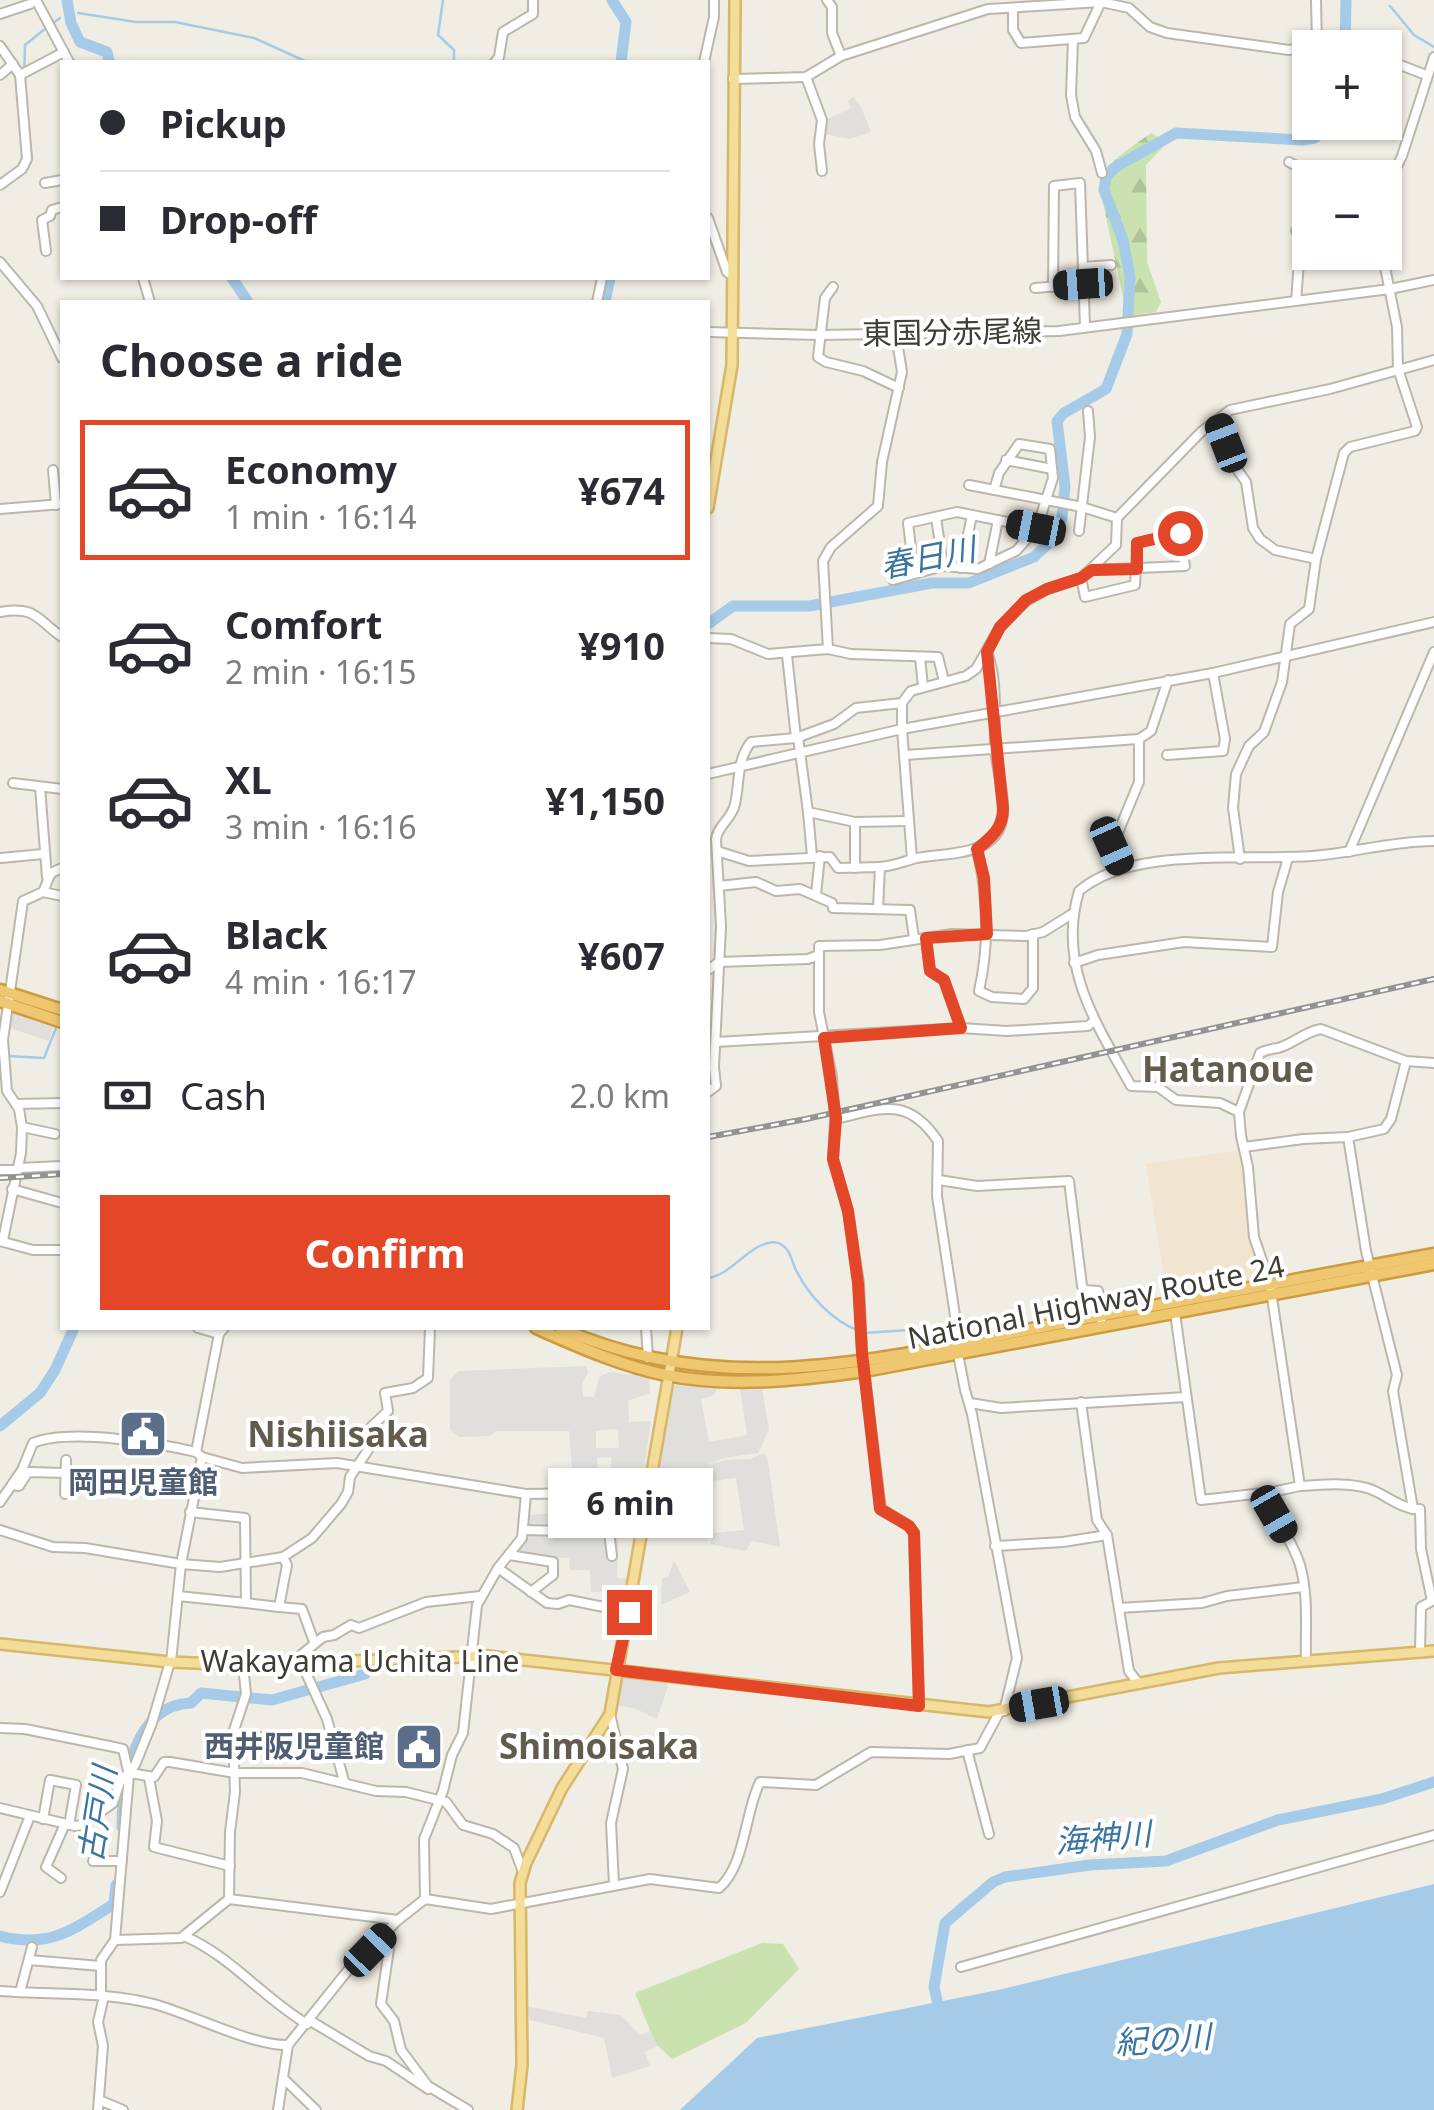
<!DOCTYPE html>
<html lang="en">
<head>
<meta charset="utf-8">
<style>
  :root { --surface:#fff; --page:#f7f7f7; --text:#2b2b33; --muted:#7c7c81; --line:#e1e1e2; --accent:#e44727 }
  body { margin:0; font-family:"Noto Sans","Noto Sans JP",sans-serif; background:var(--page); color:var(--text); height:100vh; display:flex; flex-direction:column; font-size:38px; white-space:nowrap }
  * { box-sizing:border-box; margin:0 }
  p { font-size:32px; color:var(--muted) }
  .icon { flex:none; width:55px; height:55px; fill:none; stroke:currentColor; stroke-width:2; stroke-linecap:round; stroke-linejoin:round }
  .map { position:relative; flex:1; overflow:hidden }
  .panel { position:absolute; left:60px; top:300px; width:650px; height:1030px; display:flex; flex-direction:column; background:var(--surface); border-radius:0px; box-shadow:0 2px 8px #0004 }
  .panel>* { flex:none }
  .guide { position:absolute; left:60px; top:60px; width:650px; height:220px; border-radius:0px; box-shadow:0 2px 8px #0004; display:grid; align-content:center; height:220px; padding:0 40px; background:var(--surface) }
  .tools { position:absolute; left:1292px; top:30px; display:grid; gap:20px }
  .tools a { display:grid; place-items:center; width:110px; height:110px; border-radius:0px; background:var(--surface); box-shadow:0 2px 8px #0004; font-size:50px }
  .end { position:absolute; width:45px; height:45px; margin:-22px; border:12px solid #e44727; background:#fff; box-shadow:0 0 0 5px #fff }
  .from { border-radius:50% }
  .bubble { position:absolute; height:70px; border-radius:0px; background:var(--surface); box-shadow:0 2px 8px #0004; font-size:32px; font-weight:700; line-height:70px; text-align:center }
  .car { position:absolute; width:30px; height:60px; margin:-30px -15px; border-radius:12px; box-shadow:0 0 8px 2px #0007; background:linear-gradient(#222 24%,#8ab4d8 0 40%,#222 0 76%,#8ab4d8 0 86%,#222 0) }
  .guide b { display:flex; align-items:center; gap:35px; height:95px; font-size:38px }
  .guide b+b { border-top:2px solid var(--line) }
  .guide i { width:25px; height:25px; background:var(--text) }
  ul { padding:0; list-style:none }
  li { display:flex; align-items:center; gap:30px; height:140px; margin:0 20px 15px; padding:0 20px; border:5px solid transparent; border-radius:0px }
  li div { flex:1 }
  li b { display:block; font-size:38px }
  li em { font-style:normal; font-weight:700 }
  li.current { border-color:var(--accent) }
  li>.icon { width:90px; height:90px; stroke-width:1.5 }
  h2 { padding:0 40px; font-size:45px; line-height:120px }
  .pay { display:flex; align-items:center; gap:25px; height:110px; padding:0 40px; font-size:38px }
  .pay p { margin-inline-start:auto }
  .button { display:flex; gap:20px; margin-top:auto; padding:20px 40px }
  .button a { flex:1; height:115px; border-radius:0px; background:var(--accent); color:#fff; font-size:40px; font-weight:700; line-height:115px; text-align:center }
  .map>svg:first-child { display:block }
</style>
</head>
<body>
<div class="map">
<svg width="1434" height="2110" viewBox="0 0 1434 2110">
  <defs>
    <pattern id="forest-firs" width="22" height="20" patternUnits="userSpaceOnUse" patternTransform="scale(2.5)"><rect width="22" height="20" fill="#cae1b0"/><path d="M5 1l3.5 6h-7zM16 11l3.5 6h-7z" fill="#afc298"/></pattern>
  </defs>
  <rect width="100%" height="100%" fill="#f0ede4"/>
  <polygon fill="#f1e4d0" points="1240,1150 1264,1277 1167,1294 1146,1164"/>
  <polygon fill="#cae1b0" points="762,1943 783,1944 799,1969 746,2023 672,2059 655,2043 635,1993"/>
  <path fill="url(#forest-firs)" d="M1151,133l17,9 -22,23 1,97 14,40 -5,10 -29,4 -27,-128c4,-27 31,-40 51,-55z"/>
  <g fill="#e1dfdc" fill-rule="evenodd">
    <polygon points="853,97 861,107 871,132 850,139 825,134 826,120 851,108 848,101"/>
    <polygon points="12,1013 53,1027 49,1041 10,1028"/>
    <path d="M586,1366l2,6 -6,12 1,13h11l5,-20 10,-5 40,5 1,16 -22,8 1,21 22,-1 -7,49 -32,6 -1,-19 -14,1 1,18 -5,1 5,6 -10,4 -15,-7 -4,-49h-73l-6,5 -31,1 -9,-7v-50l8,-9zM618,1429l1,19h-23v-17z"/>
    <polygon points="679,1381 719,1386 713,1396 701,1399 709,1442 747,1435 740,1388 762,1388 769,1430 758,1453 723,1458 707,1465 726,1460 750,1459 764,1453 768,1461 780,1547 752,1541 746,1551 710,1544 714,1533 744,1530 736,1478 689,1484 691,1497 695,1497 700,1529 673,1528 671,1507 651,1508 671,1389"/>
    <polygon points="621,1486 641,1486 639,1507 610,1512 612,1523 636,1521 634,1537 618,1539 617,1578 628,1579 623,1605 617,1605 616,1593 591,1592 590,1570 570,1570 569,1558 512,1556 527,1515 557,1513 561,1496 596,1499"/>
    <polygon points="674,1561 690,1592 661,1605 662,1579 668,1577"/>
    <polygon points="628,1675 665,1680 668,1686 657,1719 636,1709 618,1705 620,1682"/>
    <polygon points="526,2006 586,2018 588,2011 621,2015 640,2035 650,2031 658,2046 645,2052 650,2066 612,2078 604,2038 530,2020"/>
  </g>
  <polygon fill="#a5cbe8" points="1434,1884 1434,2110 680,2110 757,2038 1003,1989"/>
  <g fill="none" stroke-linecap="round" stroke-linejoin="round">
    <g stroke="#a5cbe8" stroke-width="2.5">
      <polyline points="443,0 438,35 454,50 454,62"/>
      <polyline points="1390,6 1414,35 1434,47"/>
      <polyline points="78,13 136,22 175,22 254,38 307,62"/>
      <polyline points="53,23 60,18"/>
      <polyline points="391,62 404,62"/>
      <polyline points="24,81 25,45 46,28"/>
      <polyline points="27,168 32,158 28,129"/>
      <polyline points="9,1056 44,1058 56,1028"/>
      <path d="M708,1278c24,-4 37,-29 60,-35 4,-1 10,-1 14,2 9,5 10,19 15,27 12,24 36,49 60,58"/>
      <polyline points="864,1333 953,1327"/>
    </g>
    <g stroke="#a5cbe8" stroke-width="11">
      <polyline points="67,0 71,23 80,42 107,52 109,62"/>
      <polyline points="612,0 626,22 621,62"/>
      <polyline points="1345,48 1346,0"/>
      <polyline points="232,278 248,302"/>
      <polyline points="605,302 610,278"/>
      <polyline points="708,624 733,606 809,606 932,583 969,583 1034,557 1050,542 1062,518 1065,487 1057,421 1064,413 1106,389 1127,334 1130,277 1123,240 1104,190 1106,177 1114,168 1176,133 1303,140 1315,138 1333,122"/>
      <polyline points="0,1426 40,1393 55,1370 74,1328"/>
      <path d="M122,1827c0,-46 12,-122 69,-124l10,-10 71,7 93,-26"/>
      <path d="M0,1936c50,13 74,-7 114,-32l2,-19"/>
      <polyline points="940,2013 934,1987 945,1923 993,1882 1005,1877 1090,1865 1166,1861 1278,1820 1382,1799 1434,1782"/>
    </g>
    <g stroke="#bdb7ab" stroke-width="12">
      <g id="minor">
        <polyline points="36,0 69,62"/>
        <polyline points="827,0 832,7 832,33 841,56"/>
        <polyline points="1316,0 1317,43"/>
        <polyline points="1013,8 1013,30 1021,43 1084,38 1101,2"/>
        <polyline points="0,14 30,4"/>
        <polyline points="1073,40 1071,95 1075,117 1096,151 1102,173"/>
        <polyline points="0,46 20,75 27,159 22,169 0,185"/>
        <polyline points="1385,59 1426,75"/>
        <polyline points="495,62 499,57 503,32 533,14 533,0"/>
        <polyline points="704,62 714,17 714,0"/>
        <polyline points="0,75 13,64"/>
        <polyline points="20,75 64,52"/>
        <polyline points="806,77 822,120 819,144 822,171"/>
        <polyline points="733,79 806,77 841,56 988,9 1101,2 1129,8 1150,27 1167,33 1289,50 1338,42 1355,48"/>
        <polyline points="1289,162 1318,178"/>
        <polyline points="45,183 62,180"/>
        <polyline points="1385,191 1402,156 1434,57"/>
        <polyline points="708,218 727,272 733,276"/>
        <polyline points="1296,231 1306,232 1305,261"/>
        <polyline points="46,251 42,220 50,216 52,210 62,207"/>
        <polyline points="0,262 37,306 62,358"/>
        <polyline points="1083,267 1111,265"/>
        <polyline points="143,278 150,302"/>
        <polyline points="833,287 825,298 818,357 826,362 863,371 899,388"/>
        <polyline points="1053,287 1054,186 1080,183 1085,327"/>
        <polyline points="1035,288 1083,284"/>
        <polyline points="1296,301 1299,262 1318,260"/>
        <polyline points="597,302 602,278"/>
        <polyline points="708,332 818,335 1059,331 1390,289 1434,280"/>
        <polyline points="1217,421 1234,465 1246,482 1253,528 1260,539 1275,550 1316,559"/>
        <polyline points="1006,460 1052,469"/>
        <polyline points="53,470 56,505"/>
        <polyline points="969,485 1082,507 1117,518"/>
        <polyline points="0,509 62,504"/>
        <polyline points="936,517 943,566"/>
        <polyline points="1079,531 1090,437 1088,411"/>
        <polyline points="989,564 998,520"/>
        <polyline points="961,568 972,515"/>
        <polyline points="914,573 908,523 957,512 1037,528 1053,478 1050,449 1019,444 999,473 994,490"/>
        <polyline points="1081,578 1085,597 1135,585 1137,543 1180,533 1185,566 1092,570"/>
        <polyline points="893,580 943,566 978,569 1016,551 1037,528"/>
        <path d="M0,612c37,-6 36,7 62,25"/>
        <polyline points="708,638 731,639 768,654 828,649 851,654 938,657 944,681"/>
        <polyline points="828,649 823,561 831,547 878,506 882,462 902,372 896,335"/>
        <polyline points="787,655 796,738"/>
        <polyline points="920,657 923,687"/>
        <polyline points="798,737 808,812 855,822 909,821"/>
        <polyline points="905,755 1139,739 1151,731 1168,680"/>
        <polyline points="1167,755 1223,751 1225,739 1213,673"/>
        <polyline points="708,774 902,729 1213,673 1434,622"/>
        <polyline points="13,783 62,789"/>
        <polyline points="40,787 47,877"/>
        <polyline points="808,812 812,856"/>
        <path d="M977,849c11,48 13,93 2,142l13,6 32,2 9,-11v-54"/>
        <polyline points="717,851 749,861 830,857 838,868 880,867"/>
        <polyline points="1349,852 1434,652"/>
        <polyline points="1,858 43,854"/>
        <polyline points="912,859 902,729 902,703 911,691 966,676 976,669 1000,627 1026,601 1047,589 1081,578 1116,545 1117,518 1201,432 1230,410 1330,389 1434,360"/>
        <polyline points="1240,859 1233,808 1236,774 1249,746 1264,732 1282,682 1290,624 1309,609 1316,559 1344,453 1350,447 1415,431 1417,427 1398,369 1397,327 1382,252"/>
        <polyline points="1121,867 1112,847 1139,782 1139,739"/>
        <polyline points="855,868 855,822"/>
        <polyline points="719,886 756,882 776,891 800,889 832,903 833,908 910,910 914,938"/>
        <polyline points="43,892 62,896"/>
        <polyline points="816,894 820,856"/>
        <path d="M878,908l2,-41c14,-1 24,-6 37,-9 30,-6 84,0 86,-45 2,-23 -8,-47 -8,-69 -1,-30 3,-64 -8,-92"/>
        <polyline points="926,938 930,971 944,980 961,1028"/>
        <polyline points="1074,963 1098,955 1184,942 1272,947 1278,892 1288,858"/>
        <polyline points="708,970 719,962 808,959 819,955"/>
        <polyline points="716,1042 961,1028 1007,1031 1088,1026 1094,1021"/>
        <path d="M708,1092l8,-6 -2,-19 7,-141 -5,-87c2,-14 16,-20 19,-35 5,-21 1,-43 16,-62l45,-4 38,-14 22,-16 46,-5"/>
        <polyline points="16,1104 62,1103"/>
        <path d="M1239,1112l-19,-9 -44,-3 -18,-13 -27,-1c-35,-63 -74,-120 -52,-195 52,-45 166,-30 233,-35 40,-3 81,-15 122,-15"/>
        <path d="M835,1119c46,-10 72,-24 103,22l-1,55 22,146 -1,12 7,36 7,24 45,244 -13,53"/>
        <polyline points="22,1127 55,1134"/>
        <polyline points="1348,1137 1366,1251 1397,1375 1393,1391 1413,1509 1420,1509 1421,1549 1432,1601 1421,1607 1420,1652"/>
        <polyline points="1244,1147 1303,1139 1348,1137 1384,1129 1391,1119 1406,1061"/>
        <polyline points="18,1168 62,1166"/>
        <polyline points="0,1170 18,1170"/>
        <polyline points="939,1180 977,1186 1069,1181 1082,1286 1085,1290 1098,1291 1102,1327"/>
        <polyline points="12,1189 62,1203"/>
        <polyline points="3,1240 21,1153 22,1127 19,1109 7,1091 3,1040 23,901 43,892 51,873 62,868"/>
        <polyline points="0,1241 33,1250 62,1250"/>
        <polyline points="1175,1313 1201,1500 1272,1492"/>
        <polyline points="198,1328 219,1334"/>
        <polyline points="646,1328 648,1358"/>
        <polyline points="1081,1402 1097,1520 1107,1535 1129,1671 1139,1684"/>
        <polyline points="970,1403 1001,1408 1186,1397"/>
        <polyline points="202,1457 242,1468 337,1463 526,1494 592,1493 618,1479 651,1476"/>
        <polyline points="12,1485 19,1486 28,1472 66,1473"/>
        <path d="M1300,1486c23,-1 45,-4 67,2 17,5 27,17 46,21"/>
        <polyline points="65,1494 66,1460"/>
        <path d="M0,1502l22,-32 11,-27c37,-15 124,0 163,9"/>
        <polyline points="190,1512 245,1518 246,1603 279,1607"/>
        <polyline points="0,1530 53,1547 85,1548 181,1564 220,1567 283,1557 312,1538 341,1504 348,1492 350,1477 368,1450 371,1427 388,1411 385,1393 413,1388 428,1378 430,1328"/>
        <polyline points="523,1530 565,1531"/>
        <polyline points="571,1532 609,1532 592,1506 590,1493"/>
        <polyline points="609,1532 612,1556"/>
        <polyline points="995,1546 1063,1542 1107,1535"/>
        <polyline points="509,1555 553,1562 553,1575 531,1592"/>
        <polyline points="283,1557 287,1565 279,1607 302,1609 314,1642"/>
        <polyline points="498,1568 547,1603 558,1604 569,1600 629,1612"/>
        <polyline points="178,1596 246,1603"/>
        <polyline points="1119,1608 1202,1603 1227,1596 1303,1587"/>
        <path d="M1306,1661c-1,-32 3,-65 -6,-96 -8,-26 -27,-45 -28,-73l28,-6 -30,-202 -16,-47 -6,-70 -7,-31 -2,-24 21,-59c5,-3 11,-4 18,-5 15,-4 26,-16 43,-19l85,32 28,2"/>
        <polyline points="171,1662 181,1564 202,1457 196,1452 219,1334 224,1328"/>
        <polyline points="919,1706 914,1533 909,1526 881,1509 862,1353 859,1283 848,1211 833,1159 835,1119 832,1077 819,1012 819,946 880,945 952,934 1026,936 1043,932 1072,914"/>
        <polyline points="610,1714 623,1769 611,1823 614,1885"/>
        <polyline points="0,1728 25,1729 109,1746 123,1749 129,1775 115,1940 101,1960 101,1993"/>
        <polyline points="233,1733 304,1743 334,1742"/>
        <polyline points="967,1750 989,1834"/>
        <polyline points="130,1773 154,1777 164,1762 170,1762 235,1773 302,1773 376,1791 406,1792 446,1802 463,1825 493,1834 514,1848 523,1872"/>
        <polyline points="149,1778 157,1821 154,1847 230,1866"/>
        <polyline points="344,1781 327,1719 301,1662 301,1655 323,1637 334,1635 351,1625 359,1628 426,1602 480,1596"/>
        <polyline points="0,1808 75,1826 82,1825 113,1803 120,1782 135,1765 152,1723 170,1662"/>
        <polyline points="43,1819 50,1780 76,1785 69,1825"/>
        <polyline points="93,1861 122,1861"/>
        <polyline points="61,1878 46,1867 65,1824"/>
        <polyline points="0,1892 30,1816"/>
        <polyline points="229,1899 398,1920"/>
        <polyline points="425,1899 424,1839 443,1791 452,1755 463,1733 477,1605 498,1568 522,1538 526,1494"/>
        <polyline points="385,1934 389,1949 381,2004 394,2021 401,2050 428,2086 468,2110"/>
        <path d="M184,1936c47,20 79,62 123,88"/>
        <polyline points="115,1940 181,1938 229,1899 230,1832 235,1792 233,1733 246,1694 243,1665"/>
        <polyline points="29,1960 101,1966"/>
        <polyline points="961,1967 1434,1835"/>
        <path d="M0,1991c52,4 104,0 154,13 37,10 98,42 134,41"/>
        <polyline points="20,1992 32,1947"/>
        <polyline points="309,2020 369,2056 386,2061 428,2089"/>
        <polyline points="283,2078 316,2110"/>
        <polyline points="99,2100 123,2110"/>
        <polyline points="98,2110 103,2046 98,2022 104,1996"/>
        <path d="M278,2110l10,-65 61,-76 49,-49 27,-21 66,10 159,-30 69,9c26,-21 26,-77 41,-106l56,3 55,-33 78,2 31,-6 20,-37"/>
      </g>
    </g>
    <g stroke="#d7b86b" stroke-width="14">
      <g id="major">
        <polyline points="708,508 732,365 735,0"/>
        <polyline points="0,1644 170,1662 243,1665 488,1656 989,1712 1219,1668 1434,1651"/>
        <polyline points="517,2110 522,2065 520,1883 526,1863 562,1788 610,1714 677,1328"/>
      </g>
    </g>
    <g stroke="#cd9c41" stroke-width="15">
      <g id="highway">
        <polyline points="0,990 62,1010"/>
        <polyline points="0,1001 62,1022"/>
        <path d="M536,1328c41,18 85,38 130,47 66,13 133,5 199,-4l569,-107"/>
        <path d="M560,1328c176,78 342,25 522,-9 117,-22 235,-43 352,-65"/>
      </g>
    </g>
    <use href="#minor" stroke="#fff" stroke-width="8"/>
    <use href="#major" stroke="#f4dc99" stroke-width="9"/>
    <use href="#highway" stroke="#efc770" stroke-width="10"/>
    <g stroke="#939393" stroke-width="6">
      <g id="rail">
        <polyline points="708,1137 806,1119 1434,979"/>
        <polyline points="0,1178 62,1174"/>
      </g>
    </g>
    <use href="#rail" stroke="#fff" stroke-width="2.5" stroke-dasharray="8" stroke-linecap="butt"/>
  </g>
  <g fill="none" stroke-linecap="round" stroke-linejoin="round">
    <path stroke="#e44727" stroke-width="12" d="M629,1612l-13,58 303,36 -5,-173 -5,-7 -29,-17 -18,-156 -4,-70 -10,-72 -15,-52 3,-41 -12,-80 137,-10 -17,-48 -14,-9 -4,-33 61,-4 -3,-56 -7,-29c14,-11 26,-21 26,-40l-16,-157 13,-25 26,-27 21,-11 34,-11 11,-8 45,-1v-26l43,-10"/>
  </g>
  <defs>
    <g id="civic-square" transform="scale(2.5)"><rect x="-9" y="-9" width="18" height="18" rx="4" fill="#5c6f8a" stroke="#fff"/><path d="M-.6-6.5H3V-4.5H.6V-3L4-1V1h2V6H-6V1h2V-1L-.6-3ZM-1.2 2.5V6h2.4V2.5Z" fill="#fff"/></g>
  </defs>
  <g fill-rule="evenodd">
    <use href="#civic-square" x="143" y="1434"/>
    <use href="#civic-square" x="419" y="1747"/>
  </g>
  <g text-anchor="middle" stroke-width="8" stroke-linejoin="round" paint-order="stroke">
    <g font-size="30" fill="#413d35" stroke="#fff">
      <text transform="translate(952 333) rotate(-1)" y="10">東国分赤尾線</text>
      <text transform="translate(1096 1303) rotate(-11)" y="10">National Highway Route 24</text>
      <text x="360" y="1672">Wakayama Uchita Line</text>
    </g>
    <g font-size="30" font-weight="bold" fill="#4e5e75" stroke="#fff">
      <text x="143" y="1493">岡田児童館</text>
      <text x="384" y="1757" text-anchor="end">西井阪児童館</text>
    </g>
    <g font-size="32" font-style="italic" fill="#3974a2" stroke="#fff">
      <text transform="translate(928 558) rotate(-11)" y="11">春日川</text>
      <text transform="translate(98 1814) rotate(-81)" y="11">古戸川</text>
      <text transform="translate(1103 1838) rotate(-5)" y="11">海神川</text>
      <text transform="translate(1163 2040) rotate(-4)" y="11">紀の川</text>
    </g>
    <g font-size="35" font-weight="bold" fill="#635b4d" stroke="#fff">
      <text x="1228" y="1082">Hatanoue</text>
      <text x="338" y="1447">Nishiisaka</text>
      <text x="599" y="1759">Shimoisaka</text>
    </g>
  </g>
</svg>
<div class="tools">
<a>+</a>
<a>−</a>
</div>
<i class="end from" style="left:1180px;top:533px"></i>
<i class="end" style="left:629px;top:1612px"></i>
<div class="bubble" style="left:548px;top:1468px;width:165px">6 min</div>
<i class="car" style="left:1083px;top:284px;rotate:266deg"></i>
<i class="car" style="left:1226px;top:443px;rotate:339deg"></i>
<i class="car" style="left:1036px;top:528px;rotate:281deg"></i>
<i class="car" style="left:1112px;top:846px;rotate:156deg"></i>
<i class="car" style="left:1274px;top:1514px;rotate:150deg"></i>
<i class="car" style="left:1039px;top:1704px;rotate:260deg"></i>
<i class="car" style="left:370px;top:1950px;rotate:44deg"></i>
<div class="guide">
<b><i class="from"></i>Pickup</b>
<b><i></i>Drop-off</b>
</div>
<section class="panel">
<h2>Choose a ride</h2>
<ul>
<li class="current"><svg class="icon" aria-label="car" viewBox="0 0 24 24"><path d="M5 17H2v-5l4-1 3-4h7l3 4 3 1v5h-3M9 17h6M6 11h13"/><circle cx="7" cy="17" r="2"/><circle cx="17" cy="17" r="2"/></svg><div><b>Economy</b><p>1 min · 16:14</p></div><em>¥674</em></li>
<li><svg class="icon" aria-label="car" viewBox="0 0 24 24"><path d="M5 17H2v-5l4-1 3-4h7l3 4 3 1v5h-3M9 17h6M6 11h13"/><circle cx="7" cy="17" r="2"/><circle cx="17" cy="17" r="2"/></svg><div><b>Comfort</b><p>2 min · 16:15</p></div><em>¥910</em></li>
<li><svg class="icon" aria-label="car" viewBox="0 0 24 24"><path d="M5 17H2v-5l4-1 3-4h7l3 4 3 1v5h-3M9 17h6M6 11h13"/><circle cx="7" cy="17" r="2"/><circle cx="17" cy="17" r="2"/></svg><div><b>XL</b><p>3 min · 16:16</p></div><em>¥1,150</em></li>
<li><svg class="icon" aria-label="car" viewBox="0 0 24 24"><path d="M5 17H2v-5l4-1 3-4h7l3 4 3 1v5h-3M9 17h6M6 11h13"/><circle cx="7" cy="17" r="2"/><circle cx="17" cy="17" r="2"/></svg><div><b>Black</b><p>4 min · 16:17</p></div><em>¥607</em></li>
</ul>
<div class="pay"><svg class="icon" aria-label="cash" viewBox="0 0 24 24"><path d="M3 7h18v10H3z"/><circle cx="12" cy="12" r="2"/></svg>Cash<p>2.0 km</p></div>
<div class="button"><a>Confirm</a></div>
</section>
</div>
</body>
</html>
